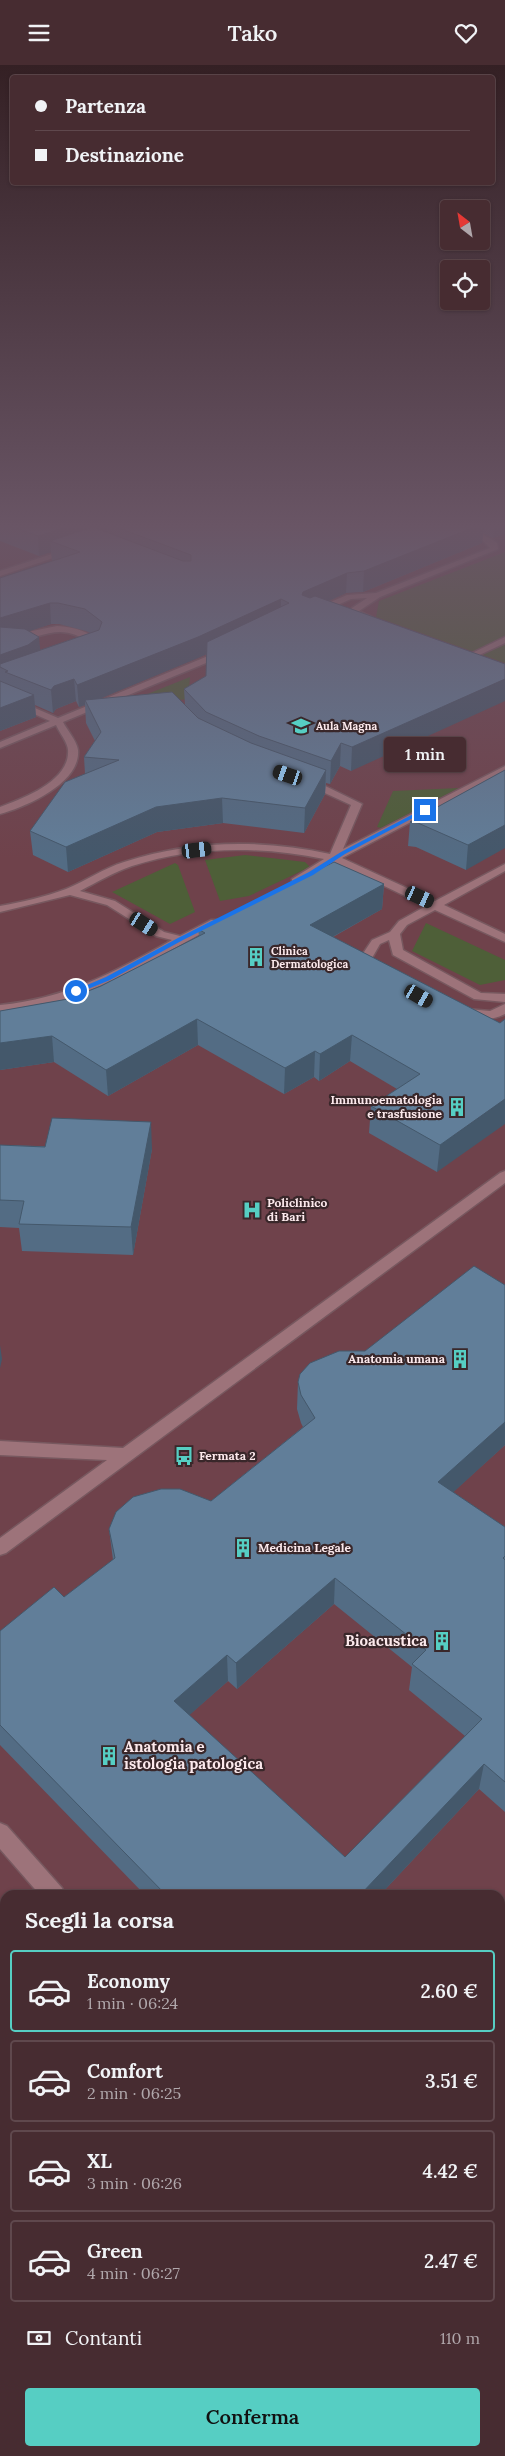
<!DOCTYPE html>
<html lang="it">
<head>
<meta charset="utf-8">
<style>
  :root { --surface:#472c31; --page:#51383d; --text:#f1f3f6; --muted:#b0a7ab; --line:#5f484d; --accent:#56cec3 }
  body { margin:0; font-family:Lora,serif; background:var(--page); color:var(--text); height:100vh; display:flex; flex-direction:column; font-size:19px; white-space:nowrap }
  * { box-sizing:border-box; margin:0 }
  p { font-size:16px; color:var(--muted) }
  .icon { flex:none; width:28px; height:28px; fill:none; stroke:currentColor; stroke-width:2; stroke-linecap:round; stroke-linejoin:round }
  .map { position:relative; flex:1; overflow:hidden }
  .panel { position:absolute; left:0px; top:1825px; width:505px; height:566px; display:flex; flex-direction:column; background:var(--surface); border-radius:15px 15px 0 0; box-shadow:0 1px 4px #0004,0 0 0 1px var(--line) }
  .panel>* { flex:none }
  .top-card { position:absolute; left:10px; top:10px; width:485px; height:110px; border-radius:5px; box-shadow:0 1px 4px #0004,0 0 0 1px var(--line); display:grid; align-content:center; height:110px; padding:0 25px; background:var(--surface) }
  .needle { width:32px; rotate:329deg }
  .buttons { position:absolute; left:440px; top:135px; display:grid; gap:10px }
  .buttons a { display:grid; place-items:center; width:50px; height:50px; border-radius:5px; background:var(--surface); box-shadow:0 1px 4px #0004,0 0 0 1px var(--line); font-size:25px }
  .end { position:absolute; width:22px; height:22px; margin:-11px; border:6px solid #1a73e8; background:#fff; box-shadow:0 0 0 2px #fff }
  .from { border-radius:50% }
  .bubble { position:absolute; height:35px; border-radius:5px; background:var(--surface); box-shadow:0 1px 4px #0004,0 0 0 1px var(--line); font-size:16px; font-weight:600; line-height:35px; text-align:center }
  .car { position:absolute; width:15px; height:30px; margin:-15px -8px; border-radius:6px; box-shadow:0 0 4px 1px #0007; background:linear-gradient(#222 24%,#8ab4d8 0 40%,#222 0 76%,#8ab4d8 0 86%,#222 0) }
  .top-card b { display:flex; align-items:center; gap:18px; height:48px; font-size:19px }
  .top-card b+b { border-top:1px solid var(--line) }
  .top-card i { width:12px; height:12px; background:var(--text) }
  ul { padding:0; list-style:none }
  li { display:flex; align-items:center; gap:15px; height:82px; margin:0 10px 8px; padding:0 15px; border:2px solid var(--line); border-radius:5px }
  li div { flex:1 }
  li b { display:block; font-size:19px }
  li em { font-style:normal; font-weight:600 }
  li.current { border-color:var(--accent) }
  li>.icon { width:45px; height:45px; stroke-width:1.5 }
  h2 { padding:0 25px; font-size:22px; line-height:60px }
  .pay { display:flex; align-items:center; gap:12px; height:55px; padding:0 25px; font-size:19px }
  .pay p { margin-inline-start:auto }
  .cta { display:flex; gap:10px; margin-top:auto; padding:10px 25px }
  .cta a { flex:1; height:58px; border-radius:5px; background:var(--accent); color:#111; font-size:20px; font-weight:600; line-height:58px; text-align:center }
  header { display:flex; justify-content:space-between; align-items:center; height:65px; padding:0 25px; background:var(--surface); font-size:22px; font-weight:600 }
  .map>svg:first-child { display:block }
</style>
</head>
<body>
<header><svg class="icon" aria-label="menu" viewBox="0 0 24 24"><path d="M4 6h16M4 12h16M4 18h16"/></svg>Tako<svg class="icon" aria-label="heart" viewBox="0 0 24 24"><path d="M12 20l-8-8c-3-5 5-10 8-4 3-6 11-1 8 4z"/></svg></header>
<div class="map">
<svg width="505" height="2391" viewBox="0 0 505 2391">
  <rect width="100%" height="100%" fill="#5f3a41"/>
  <polygon fill="#6f424b" points="0,459 505,459 505,2101 500,2101 500,1830 5,1830 5,2386 87,2386 87,2391 0,2391"/>
  <g fill="#4e5f38">
    <polygon points="505,487 505,598 376,552 379,536"/>
    <polygon points="190,612 188,634 115,642"/>
    <polygon points="459,723 381,763 377,762 393,726"/>
    <polygon points="245,790 305,797 310,802 249,831 220,836 205,795"/>
    <polygon points="175,798 178,800 195,847 170,859 112,827"/>
    <polygon points="426,858 505,895 505,915 480,920 412,886"/>
    <polygon points="500,2286 505,2289 505,2391 87,2391 87,2386 500,2386"/>
  </g>
  <g fill="none" stroke-linecap="round" stroke-linejoin="round">
    <g stroke="#77585f" stroke-width="3">
      <g id="lane">
        <path d="M435,459c20,0 46,7 62,19l1,6 -118,48 -21,14 13,6v4h-6l-16,-8 2,-5 15,-10 -16,1 -31,14h-6v-4l33,-14 29,-2 114,-45 -8,-8z"/>
        <polygon points="67,484 74,486 0,511 0,506"/>
        <path d="M57,561c18,1 33,5 45,19l-2,4h-6l-1,-3c-29,-25 -48,-11 -80,-2l-4,-3 23,-10z"/>
        <path d="M225,584l3,1v4l-165,68c4,8 14,19 15,28 3,33 -52,57 -78,64v-7c24,-9 70,-26 68,-57 0,-7 -9,-18 -12,-25l-56,23v-6l50,-21 -50,-22v-6l58,25z"/>
        <path d="M505,701v7l-163,85 93,43 70,-37v7l-61,34 61,29v8l-70,-32 -28,15 -7,9 3,16 78,43 24,1v8l-31,-3 -81,-44 -4,-15 -9,4 -8,14 8,12 -2,3h-8l-10,-15 12,-18 18,-8 9,-11 27,-15 -92,-44 -34,21h-8v-4l32,-20c-63,-13 -130,-13 -192,7 -18,6 -35,16 -52,25l35,10 49,31 16,4 31,-16h8v4c-74,39 -134,80 -219,89v-8c65,-6 115,-33 172,-65l-16,-4 -49,-31 -37,-10 -70,17v-6c22,-4 45,-9 66,-17 20,-8 38,-21 58,-27 67,-22 138,-23 206,-8l21,-49 -48,-22v-4h8l51,25 -19,45z"/>
        <path d="M505,939v10c-14,7 -28,6 -42,2l-2,-3 6,-4 23,2z"/>
        <polygon points="505,1106 505,1118 6,1488 0,1490 0,1473 107,1395 0,1390 0,1376 123,1383 500,1108"/>
        <polygon points="0,1758 7,1761 62,1823 65,1830 40,1830 0,1784"/>
        <polygon points="0,1971 5,1972 5,1996 0,1995"/>
        <rect x="500" y="2037" width="5" height="24"/>
        <polygon points="0,2090 5,2092 5,2117 0,2115"/>
        <polygon points="500,2245 505,2247 505,2274 500,2272"/>
        <polygon points="5,2278 5,2306 0,2308 0,2280"/>
        <polygon points="5,2386 33,2386 32,2391 4,2391"/>
        <rect x="38" y="2386" width="28" height="5"/>
      </g>
    </g>
    <g stroke="#77585f" stroke-width="3">
      <polygon id="street" points="505,572 505,578 475,592 468,590"/>
    </g>
    <use href="#lane" fill="#9d737a" fill-rule="evenodd"/>
    <use href="#street" fill="#9d737a" fill-rule="evenodd"/>
  </g>
  <g fill="#536c84" fill-rule="evenodd">
    <path d="M0,459h446l4,2 1,-2h54v10l-12,4 -10,-5 -1,10 -119,49 -17,1 -17,8 176,63 -154,107 -11,-5 -10,18 -4,-1 -1,11 -21,39 -81,-10 -66,9 -89,40 -35,-17 -3,-24 55,-57 -1,-17 11,-16 -9,-18 -1,-18 -6,2 -3,-6 -20,8 -3,4 -18,-8 1,12 -36,14v-153l53,-17h-1l-1,-9 -12,4 -39,-15zM51,559h8l27,7 4,2 -50,17 -11,-19zM207,589l-1,22 -22,13 1,16 -84,-7z"/>
    <polygon points="505,705 466,805 416,782 408,781 410,757"/>
    <polygon points="384,819 382,844 333,872 500,958 437,1107 369,1068 371,1041 397,1024 350,996 319,1016 314,1012 284,1029 198,980 108,1031 54,997 0,1005 0,946 68,934 101,921 199,871 198,864"/>
    <polygon points="0,1080 152,1084 133,1190 22,1186 19,1163 0,1162"/>
    <path d="M298,1317l207,63 -52,47 52,35v285l-26,-23 -99,106h-235l-145,-150v-114l64,-34 49,-37 -4,-31 102,-28 92,-74 -2,-4 -4,-14zM334,1539l78,63 -3,23 56,46 -120,121 -156,-142 39,-34 9,8z"/>
    <polygon points="0,1840 5,1845 5,1956 0,1955"/>
  </g>
  <g fill="#44586b">
    <polygon points="76,459 106,459 107,469 50,476 51,487 39,491 38,471"/>
    <polygon points="482,459 484,459 482,478 363,527 364,506"/>
    <polygon points="495,459 505,459 505,469 493,473"/>
    <polygon points="347,508 346,528 302,548 302,530 303,527"/>
    <polygon points="281,534 281,555 198,593 87,639 85,635 85,640 79,642 77,620"/>
    <polygon points="50,538 51,559 0,576 0,553"/>
    <polygon points="39,572 41,594 8,606 0,602 0,590"/>
    <polygon points="74,614 76,636 56,644 53,648 51,625 54,621"/>
    <polygon points="505,614 505,636 351,706 352,682"/>
    <polygon points="34,630 36,652 0,666 0,643"/>
    <polygon points="341,678 340,701 330,719 331,696"/>
    <polygon points="326,705 325,729 304,768 305,743"/>
    <polygon points="222,733 223,758 157,767 68,807 66,782 156,742"/>
    <polygon points="505,760 505,783 466,805 468,780"/>
    <polygon points="384,819 382,844 309,885 310,860"/>
    <polygon points="197,954 198,980 108,1031 106,1005"/>
    <polygon points="352,970 350,996 319,1016 320,989"/>
    <polygon points="52,971 54,997 0,1005 0,978"/>
    <polygon points="315,986 314,1012 284,1029 285,1003"/>
    <polygon points="505,1034 505,1059 437,1107 440,1080"/>
    <polygon points="151,1057 152,1084 133,1190 131,1162"/>
    <polygon points="0,1280 2,1294 0,1303"/>
    <polygon points="505,1357 505,1380 435,1444 438,1417"/>
    <polygon points="335,1513 334,1539 237,1624 236,1598"/>
    <polygon points="227,1590 228,1616 176,1662 174,1636"/>
    <polygon points="484,1699 479,1724 380,1830 360,1830"/>
  </g>
  <g fill="#617e99" stroke="#44586b" fill-rule="evenodd">
    <polygon points="5,459 76,459 38,471"/>
    <polygon points="108,459 446,459 450,461 451,459 482,459 364,506 347,508 303,527 302,530 310,533 315,531 505,599 505,614 352,682 341,678 331,696 259,671 206,647 184,624 206,611 207,577 289,538 281,534 198,572 77,620 74,614 54,621 51,625 5,607 8,606 0,602 0,599 99,565 102,557 85,544 58,538 50,538 0,553 0,513 80,487 50,476 93,462 183,496 191,496 191,490"/>
    <polygon points="0,562 25,564 39,572 28,580 0,590"/>
    <polygon points="0,616 34,630 0,643"/>
    <polygon points="172,627 198,653 251,678 326,705 305,743 222,733 156,742 66,782 30,766 65,717 119,695 84,692 101,667 85,635"/>
    <polygon points="505,705 505,760 468,780 418,758 410,757"/>
    <polygon points="334,797 384,819 310,860 500,958 505,954 505,1034 440,1080 371,1041 420,1009 352,970 320,989 315,986 285,1003 197,954 106,1005 52,971 0,978 0,946 68,934 101,921 205,868 198,864"/>
    <polygon points="52,1053 151,1057 131,1162 19,1159 24,1136 0,1135 0,1080 45,1082"/>
    <path d="M474,1201l31,19v137l-67,60 67,45v29l-2,2 2,2v222l-21,-18 -124,131h-194l-166,-170v-94l54,-44 10,10 51,-39 -6,-29 7,-17 17,-15 28,-8h19l31,12 104,-83 -14,-23 -3,-13 2,-8 10,-11 29,-12h26zM335,1513l91,72 -14,14 70,55 -137,138 -171,-156 53,-46 9,8z"/>
    <polygon points="0,1840 5,1845 5,1935 0,1934"/>
  </g>
  <linearGradient id="sky" x2="0" y2="1"><stop stop-color="#342024"/><stop offset="0.58" stop-color="#695565"/><stop offset="1" stop-color="#695565" stop-opacity="0"/></linearGradient>
  <rect width="505" height="794" fill="url(#sky)"/>
  <polygon fill="#1a73e8" points="423,744 428,745 345,789 313,810 183,875 110,915 78,928 73,926 106,912 178,873 309,807 341,787"/>
  <defs>
    <g id="school-bare" transform="scale(1.5)"><path d="M0-5L7-2L0 1L-7-2ZM-4 1L0 2.5L4 1V4Q0 6-4 4Z" fill="#56cec3" stroke="#39272a" stroke-width="2.5" paint-order="stroke"/></g>
    <g id="building-bare" transform="scale(1.5)"><path d="M-4-6H4V6H1V3H-1V6H-4ZM-2.5-4.3h1.7v1.8h-1.7ZM.8-4.3h1.7v1.8H.8ZM-2.5-1h1.7V.8h-1.7ZM.8-1h1.7V.8H.8Z" fill="#56cec3" stroke="#39272a" stroke-width="2.5" paint-order="stroke"/></g>
    <g id="hospital-bare" transform="scale(1.5)"><path d="M-5-5h3v3.5h4V-5h3V5h-3V1.5h-4V5h-3Z" fill="#56cec3" stroke="#39272a" stroke-width="2.5" paint-order="stroke"/></g>
    <g id="bus-bare" transform="scale(1.5)"><path d="M-5-6H5V4H4V6H2V4H-2V6H-4V4H-5ZM-3.5-4V0h7V-4ZM-3.5 1.2v1.5H-2V1.2ZM2 1.2v1.5H3.5V1.2Z" fill="#56cec3" stroke="#39272a" stroke-width="2.5" paint-order="stroke"/></g>
  </defs>
  <g fill-rule="evenodd">
    <use href="#school-bare" x="301" y="661"/>
    <use href="#building-bare" x="256" y="892"/>
    <use href="#building-bare" x="457" y="1042"/>
    <use href="#hospital-bare" x="252" y="1145"/>
    <use href="#building-bare" x="460" y="1294"/>
    <use href="#bus-bare" x="184" y="1391"/>
    <use href="#building-bare" x="243" y="1483"/>
    <use href="#building-bare" x="442" y="1576"/>
    <use href="#building-bare" x="109" y="1691"/>
  </g>
  <g text-anchor="middle" stroke-width="4.5" stroke-linejoin="round" paint-order="stroke">
    <g font-size="11" font-weight="bold" fill="#fce9ec" stroke="#39272a" text-anchor="start">
      <text x="316" y="665">Aula Magna</text>
      <text x="271" y="890">Clinica<tspan x="271" dy="13">Dermatologica</tspan></text>
    </g>
    <g font-size="12" font-weight="bold" fill="#fce9ec" stroke="#39272a" text-anchor="start">
      <text x="442" y="1039" text-anchor="end">Immunoematologia<tspan x="442" dy="14">e trasfusione</tspan></text>
      <text x="267" y="1142">Policlinico<tspan x="267" dy="14">di Bari</tspan></text>
      <text x="445" y="1298" text-anchor="end">Anatomia umana</text>
      <text x="199" y="1395">Fermata 2</text>
      <text x="258" y="1487">Medicina Legale</text>
    </g>
    <g font-size="15" font-weight="bold" fill="#fce9ec" stroke="#39272a" text-anchor="end">
      <text x="427" y="1581">Bioacustica</text>
      <text x="124" y="1687" text-anchor="start">Anatomia e<tspan x="124" dy="17">istologia patologica</tspan></text>
    </g>
  </g>
</svg>
<div class="buttons">
<a><svg class="needle" viewBox="-14 -14 28 28"><path d="M0-13l5 13h-10z" fill="#e53935"/><path d="M0 13l5-13h-10z" fill="#b0a7ab"/></svg></a>
<a><svg class="icon" aria-label="locate" viewBox="0 0 24 24"><circle cx="12" cy="12" r="6"/><path d="M12 2v4M12 18v4M2 12h4M18 12h4"/></svg></a>
</div>
<i class="end from" style="left:76px;top:926px"></i>
<i class="end" style="left:425px;top:745px"></i>
<div class="bubble" style="left:384px;top:672px;width:82px">1 min</div>
<i class="car" style="left:288px;top:710px;rotate:289deg"></i>
<i class="car" style="left:197px;top:785px;rotate:83deg"></i>
<i class="car" style="left:420px;top:832px;rotate:115deg"></i>
<i class="car" style="left:144px;top:859px;rotate:122deg"></i>
<i class="car" style="left:419px;top:931px;rotate:120deg"></i>
<div class="top-card">
<b><i class="from"></i>Partenza</b>
<b><i></i>Destinazione</b>
</div>
<section class="panel">
<h2>Scegli la corsa</h2>
<ul>
<li class="current"><svg class="icon" aria-label="car" viewBox="0 0 24 24"><path d="M5 17H2v-5l4-1 3-4h7l3 4 3 1v5h-3M9 17h6M6 11h13"/><circle cx="7" cy="17" r="2"/><circle cx="17" cy="17" r="2"/></svg><div><b>Economy</b><p>1 min · 06:24</p></div><em>2.60 €</em></li>
<li><svg class="icon" aria-label="car" viewBox="0 0 24 24"><path d="M5 17H2v-5l4-1 3-4h7l3 4 3 1v5h-3M9 17h6M6 11h13"/><circle cx="7" cy="17" r="2"/><circle cx="17" cy="17" r="2"/></svg><div><b>Comfort</b><p>2 min · 06:25</p></div><em>3.51 €</em></li>
<li><svg class="icon" aria-label="car" viewBox="0 0 24 24"><path d="M5 17H2v-5l4-1 3-4h7l3 4 3 1v5h-3M9 17h6M6 11h13"/><circle cx="7" cy="17" r="2"/><circle cx="17" cy="17" r="2"/></svg><div><b>XL</b><p>3 min · 06:26</p></div><em>4.42 €</em></li>
<li><svg class="icon" aria-label="car" viewBox="0 0 24 24"><path d="M5 17H2v-5l4-1 3-4h7l3 4 3 1v5h-3M9 17h6M6 11h13"/><circle cx="7" cy="17" r="2"/><circle cx="17" cy="17" r="2"/></svg><div><b>Green</b><p>4 min · 06:27</p></div><em>2.47 €</em></li>
</ul>
<div class="pay"><svg class="icon" aria-label="cash" viewBox="0 0 24 24"><path d="M3 7h18v10H3z"/><circle cx="12" cy="12" r="2"/></svg>Contanti<p>110 m</p></div>
<div class="cta"><a>Conferma</a></div>
</section>
</div>
</body>
</html>
